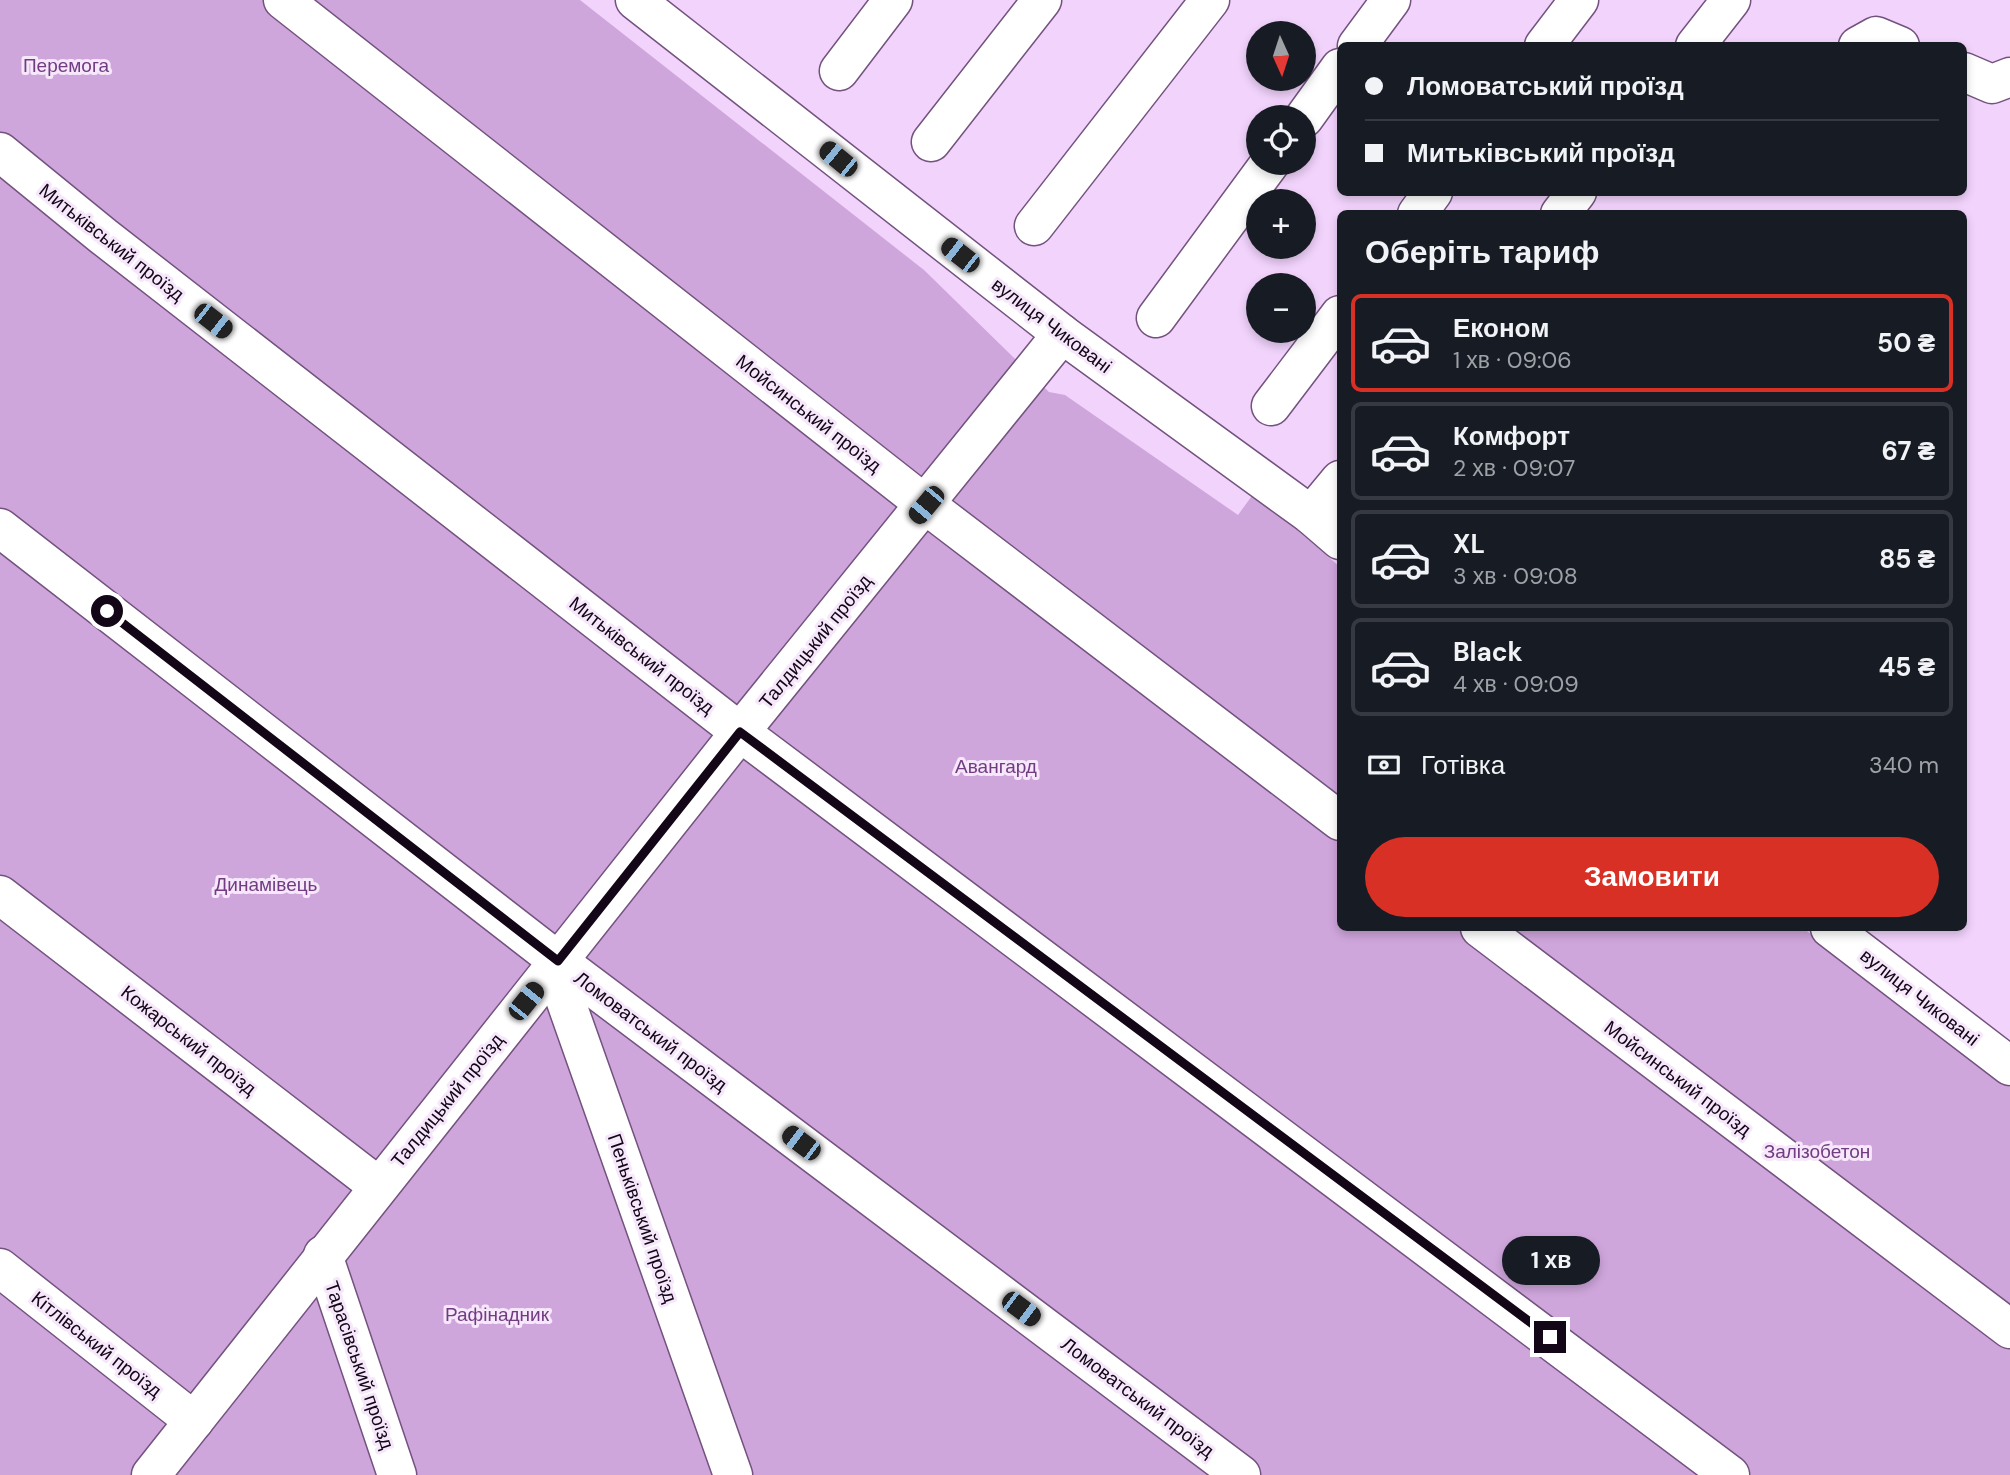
<!DOCTYPE html>
<html lang="uk">
<head>
<meta charset="utf-8">
<style>
  :root { --surface:#171b24; --page:#20242c; --text:#f1f3f6; --muted:#9ea1a6; --line:#363941; --accent:#d93025 }
  body { margin:0; font-family:"DM Sans",sans-serif; background:var(--page); color:var(--text); height:100vh; display:flex; flex-direction:column; font-size:26px; white-space:nowrap }
  * { box-sizing:border-box; margin:0 }
  p { font-size:23px; color:var(--muted) }
  .icon { flex:none; width:38px; height:38px; fill:none; stroke:currentColor; stroke-width:2; stroke-linecap:round; stroke-linejoin:round }
  .map { position:relative; flex:1; overflow:hidden }
  .details { position:absolute; left:1337px; top:210px; width:630px; height:721px; display:flex; flex-direction:column; background:var(--surface); border-radius:10px; box-shadow:0 4px 10px #0003 }
  .details>* { flex:none }
  .banner { position:absolute; left:1337px; top:42px; width:630px; height:154px; border-radius:10px; box-shadow:0 4px 10px #0003; display:grid; align-content:center; height:154px; padding:0 28px; background:var(--surface) }
  .needle { width:46px; rotate:177deg }
  .buttons { position:absolute; left:1246px; top:21px; display:grid; gap:14px }
  .buttons a { display:grid; place-items:center; width:70px; height:70px; border-radius:50%; background:var(--surface); box-shadow:0 4px 10px #0003; font-size:35px }
  .end { position:absolute; width:32px; height:32px; margin:-16px; border:9px solid #130617; background:#fff; box-shadow:0 0 0 4px #fff }
  .from { border-radius:50% }
  .bubble { position:absolute; height:49px; border-radius:24px; background:var(--surface); box-shadow:0 4px 10px #0003; font-size:23px; font-weight:700; line-height:49px; text-align:center }
  .car { position:absolute; width:21px; height:42px; margin:-21px -10px; border-radius:9px; box-shadow:0 0 5px 2px #0007; background:linear-gradient(#222 24%,#8ab4d8 0 40%,#222 0 76%,#8ab4d8 0 86%,#222 0) }
  .banner b { display:flex; align-items:center; gap:24px; height:66px; font-size:26px }
  .banner b+b { border-top:2px solid var(--line) }
  .banner i { width:18px; height:18px; background:var(--text) }
  ul { padding:0; list-style:none }
  li { display:flex; align-items:center; gap:21px; height:98px; margin:0 14px 10px; padding:0 14px; border:4px solid var(--line); border-radius:10px }
  li div { flex:1 }
  li b { display:block; font-size:26px }
  li em { font-style:normal; font-weight:700 }
  li.active { border-color:var(--accent) }
  li>.icon { width:63px; height:63px; stroke-width:1.5 }
  h2 { padding:0 28px; font-size:32px; line-height:84px }
  .pay { display:flex; align-items:center; gap:18px; height:77px; padding:0 28px; font-size:26px }
  .pay p { margin-inline-start:auto }
  .cta { display:flex; gap:14px; margin-top:auto; padding:14px 28px }
  .cta a { flex:1; height:80px; border-radius:42px; background:var(--accent); color:#fff; font-size:28px; font-weight:700; line-height:80px; text-align:center }
  .map>svg:first-child { display:block }
</style>
</head>
<body>
<div class="map">
<svg width="2010" height="1475" viewBox="0 0 2010 1475">
  <rect width="100%" height="100%" fill="#f2d3fc"/>
  <g fill="#cfa6dc">
    <polygon points="0,0 580,0 924,270 1049,392 1065,395 1238,515 1254,493 1340,567 1340,928 1803,928 2010,1087 2010,1475 747,1475 572,983 584,957 139,1475 0,1475"/>
    <polygon points="544,998 726,1475 165,1475"/>
  </g>
  <g fill="none" stroke-linecap="round" stroke-linejoin="round">
    <g stroke="#73527e" stroke-width="41">
      <g id="minor">
        <polyline points="283,0 926,505 1340,821"/>
        <polyline points="635,0 1062,334 1311,515 1340,540"/>
        <polyline points="1357,46 1391,0"/>
        <polyline points="1544,46 1579,0"/>
        <polyline points="1695,46 1731,0"/>
        <polyline points="1858,46 1876,36 1900,46"/>
        <polyline points="839,71 893,0"/>
        <polyline points="1964,72 1992,84 2010,77"/>
        <polyline points="1304,118 1340,68"/>
        <polyline points="931,142 1042,0"/>
        <polyline points="0,152 103,236 740,732 1730,1475"/>
        <polyline points="1417,214 1433,192"/>
        <polyline points="1560,214 1577,192"/>
        <polyline points="1034,226 1210,0"/>
        <polyline points="1156,318 1270,163"/>
        <polyline points="1271,406 1340,315"/>
        <polyline points="1311,515 1340,480"/>
        <polyline points="0,528 558,961 1241,1475"/>
        <polyline points="0,895 378,1186"/>
        <polyline points="1480,928 2010,1329"/>
        <polyline points="1830,928 2010,1066"/>
        <polyline points="558,961 559,982 733,1475"/>
        <polyline points="323,1255 397,1475"/>
        <polyline points="0,1268 194,1421"/>
        <polyline points="151,1475 740,732 1062,334"/>
      </g>
    </g>
    <use href="#minor" stroke="#fff" stroke-width="38"/>
  </g>
  <g fill="none" stroke-linecap="round" stroke-linejoin="round">
    <polyline stroke="#130617" stroke-width="9" points="107,611 558,961 740,732 1550,1337"/>
  </g>
  <g text-anchor="middle" stroke-width="6" stroke-linejoin="round" paint-order="stroke">
    <g font-size="19" fill="#713c82" stroke="#f6e7fb">
      <text x="66" y="72">Перемога</text>
      <text x="996" y="773">Авангард</text>
      <text x="266" y="891">Динамівець</text>
      <text x="1817" y="1158">Залізобетон</text>
      <text x="497" y="1321">Рафінадник</text>
    </g>
    <g font-size="19" fill="#130617" stroke="#f6e7fb">
      <text transform="translate(112 242) rotate(38)" y="7">Митьківський проїзд</text>
      <text transform="translate(1052 325) rotate(37)" y="7">вулиця Чиковані</text>
      <text transform="translate(809 413) rotate(38)" y="7">Мойсинський проїзд</text>
      <text transform="translate(815 641) rotate(-51)" y="7">Талдицький проїзд</text>
      <text transform="translate(642 655) rotate(38)" y="7">Митьківський проїзд</text>
      <text transform="translate(1920 997) rotate(38)" y="7">вулиця Чиковані</text>
      <text transform="translate(651 1031) rotate(37)" y="7">Ломоватський проїзд</text>
      <text transform="translate(189 1040) rotate(38)" y="7">Кожарський проїзд</text>
      <text transform="translate(1678 1078) rotate(37)" y="7">Мойсинський проїзд</text>
      <text transform="translate(447 1100) rotate(-51)" y="7">Талдицький проїзд</text>
      <text transform="translate(643 1218) rotate(71)" y="7">Пеньківський проїзд</text>
      <text transform="translate(97 1344) rotate(38)" y="7">Кітлівський проїзд</text>
      <text transform="translate(360 1365) rotate(71)" y="7">Тарасівський проїзд</text>
      <text transform="translate(1138 1397) rotate(37)" y="7">Ломоватський проїзд</text>
    </g>
  </g>
</svg>
<div class="buttons">
<a><svg class="needle" viewBox="-14 -14 28 28"><path d="M0-13l5 13h-10z" fill="#e53935"/><path d="M0 13l5-13h-10z" fill="#9ea1a6"/></svg></a>
<a><svg class="icon" aria-label="locate" viewBox="0 0 24 24"><circle cx="12" cy="12" r="6"/><path d="M12 2v4M12 18v4M2 12h4M18 12h4"/></svg></a>
<a>+</a>
<a>−</a>
</div>
<i class="end from" style="left:107px;top:611px"></i>
<i class="end" style="left:1550px;top:1337px"></i>
<div class="bubble" style="left:1502px;top:1236px;width:98px">1 хв</div>
<i class="car" style="left:838px;top:159px;rotate:309deg"></i>
<i class="car" style="left:960px;top:255px;rotate:308deg"></i>
<i class="car" style="left:213px;top:321px;rotate:128deg"></i>
<i class="car" style="left:926px;top:505px;rotate:220deg"></i>
<i class="car" style="left:526px;top:1001px;rotate:39deg"></i>
<i class="car" style="left:801px;top:1143px;rotate:307deg"></i>
<i class="car" style="left:1021px;top:1309px;rotate:127deg"></i>
<div class="banner">
<b><i class="from"></i>Ломоватський проїзд</b>
<b><i></i>Митьківський проїзд</b>
</div>
<section class="details">
<h2>Оберіть тариф</h2>
<ul>
<li class="active"><svg class="icon" aria-label="car" viewBox="0 0 24 24"><path d="M5 17H2v-5l4-1 3-4h7l3 4 3 1v5h-3M9 17h6M6 11h13"/><circle cx="7" cy="17" r="2"/><circle cx="17" cy="17" r="2"/></svg><div><b>Економ</b><p>1 хв · 09:06</p></div><em>50 ₴</em></li>
<li><svg class="icon" aria-label="car" viewBox="0 0 24 24"><path d="M5 17H2v-5l4-1 3-4h7l3 4 3 1v5h-3M9 17h6M6 11h13"/><circle cx="7" cy="17" r="2"/><circle cx="17" cy="17" r="2"/></svg><div><b>Комфорт</b><p>2 хв · 09:07</p></div><em>67 ₴</em></li>
<li><svg class="icon" aria-label="car" viewBox="0 0 24 24"><path d="M5 17H2v-5l4-1 3-4h7l3 4 3 1v5h-3M9 17h6M6 11h13"/><circle cx="7" cy="17" r="2"/><circle cx="17" cy="17" r="2"/></svg><div><b>XL</b><p>3 хв · 09:08</p></div><em>85 ₴</em></li>
<li><svg class="icon" aria-label="car" viewBox="0 0 24 24"><path d="M5 17H2v-5l4-1 3-4h7l3 4 3 1v5h-3M9 17h6M6 11h13"/><circle cx="7" cy="17" r="2"/><circle cx="17" cy="17" r="2"/></svg><div><b>Black</b><p>4 хв · 09:09</p></div><em>45 ₴</em></li>
</ul>
<div class="pay"><svg class="icon" aria-label="cash" viewBox="0 0 24 24"><path d="M3 7h18v10H3z"/><circle cx="12" cy="12" r="2"/></svg>Готівка<p>340 m</p></div>
<div class="cta"><a>Замовити</a></div>
</section>
</div>
</body>
</html>
